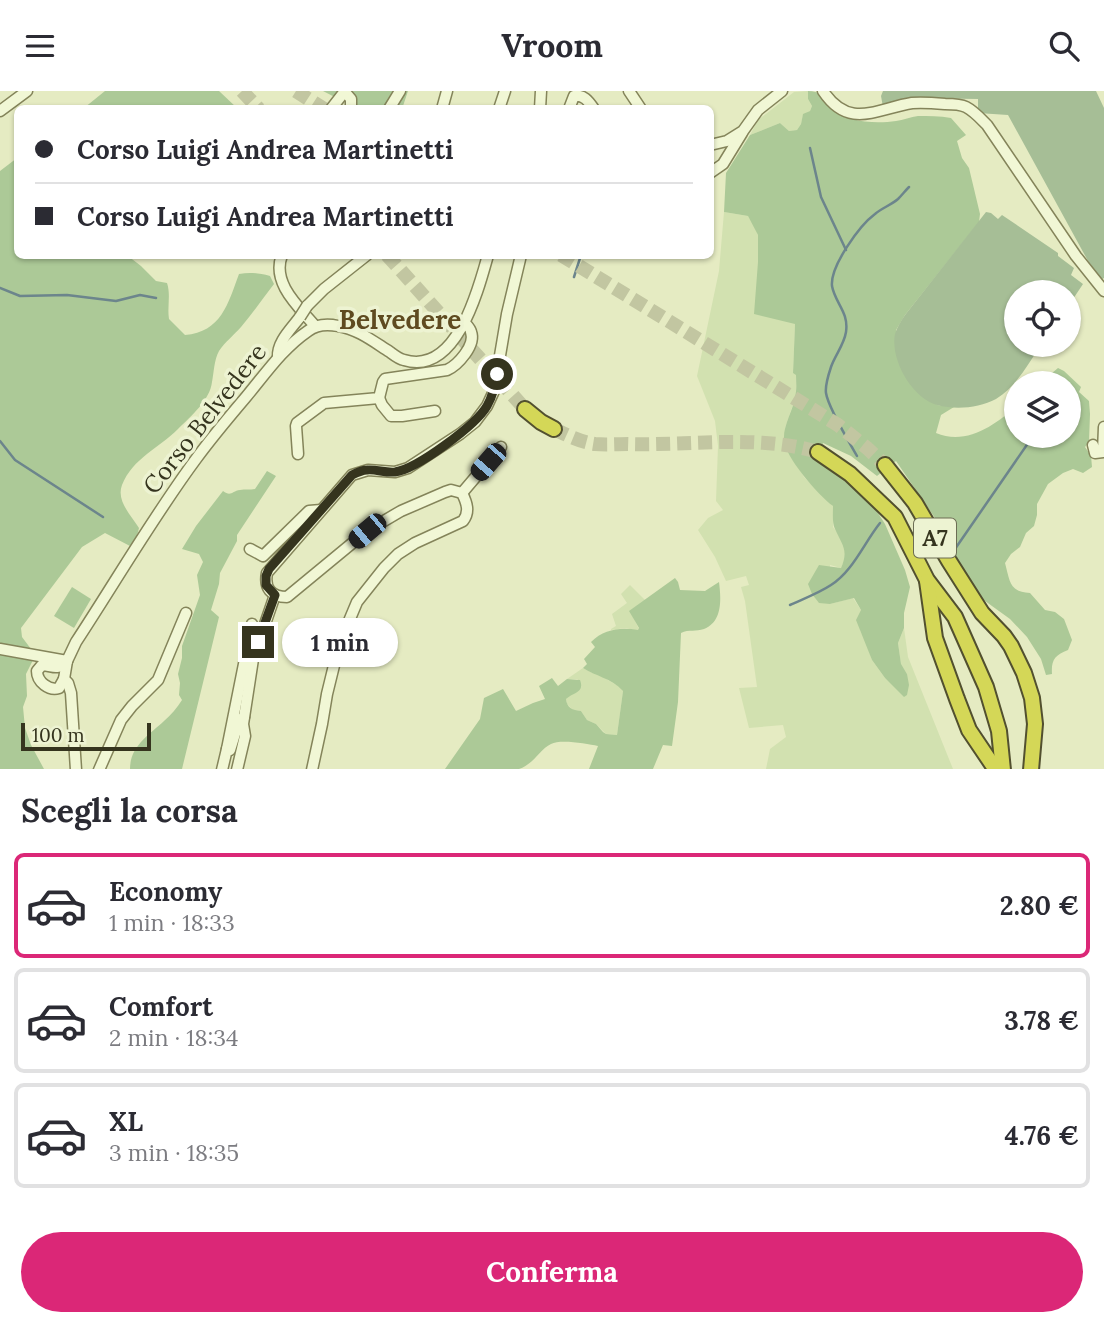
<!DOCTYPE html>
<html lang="it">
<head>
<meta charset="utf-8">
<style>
  :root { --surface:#fff; --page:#f2f2f3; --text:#2b2b33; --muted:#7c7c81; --line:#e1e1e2; --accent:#db2777 }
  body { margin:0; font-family:Lora,serif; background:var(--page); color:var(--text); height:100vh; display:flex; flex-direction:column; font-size:26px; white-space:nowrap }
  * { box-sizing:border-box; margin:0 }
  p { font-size:23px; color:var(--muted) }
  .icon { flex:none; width:38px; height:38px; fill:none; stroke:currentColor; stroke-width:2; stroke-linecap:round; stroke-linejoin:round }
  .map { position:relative; height:678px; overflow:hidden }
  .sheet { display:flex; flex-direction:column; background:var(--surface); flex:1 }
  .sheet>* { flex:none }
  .guide { position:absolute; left:14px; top:14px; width:700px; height:154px; border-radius:10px; box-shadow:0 2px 5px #0004; display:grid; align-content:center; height:154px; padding:0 21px; background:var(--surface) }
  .fabs { position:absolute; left:1004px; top:189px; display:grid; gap:14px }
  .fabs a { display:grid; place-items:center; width:77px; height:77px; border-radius:50%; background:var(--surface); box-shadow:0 2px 5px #0004; font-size:35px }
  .scale { position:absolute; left:21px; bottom:18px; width:130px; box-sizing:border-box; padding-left:7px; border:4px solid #35341e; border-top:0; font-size:19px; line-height:24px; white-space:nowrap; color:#35341e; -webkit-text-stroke:5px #edf3d2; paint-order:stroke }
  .end { position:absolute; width:32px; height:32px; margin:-16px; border:9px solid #35341e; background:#fff; box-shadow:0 0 0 4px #fff }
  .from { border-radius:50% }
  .bubble { position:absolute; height:49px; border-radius:24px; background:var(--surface); box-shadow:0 2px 5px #0004; font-size:23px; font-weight:700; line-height:49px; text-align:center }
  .car { position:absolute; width:21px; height:42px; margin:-21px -10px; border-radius:9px; box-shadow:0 0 5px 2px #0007; background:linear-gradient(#222 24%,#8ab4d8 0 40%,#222 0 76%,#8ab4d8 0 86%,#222 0) }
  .guide b { display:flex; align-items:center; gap:24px; height:66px; font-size:26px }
  .guide b+b { border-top:2px solid var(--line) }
  .guide i { width:18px; height:18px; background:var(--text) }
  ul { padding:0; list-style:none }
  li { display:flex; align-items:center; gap:21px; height:105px; margin:0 14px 10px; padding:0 7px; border:4px solid var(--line); border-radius:10px }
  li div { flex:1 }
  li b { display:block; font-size:26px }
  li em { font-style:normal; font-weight:700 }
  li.active { border-color:var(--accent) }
  li>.icon { width:63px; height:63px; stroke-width:1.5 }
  h2 { padding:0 21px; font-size:32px; line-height:84px }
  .cta { display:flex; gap:14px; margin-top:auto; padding:14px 21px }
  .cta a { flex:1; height:80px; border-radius:42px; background:var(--accent); color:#fff; font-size:28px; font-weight:700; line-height:80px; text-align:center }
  header { display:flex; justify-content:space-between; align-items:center; height:91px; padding:0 21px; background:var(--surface); font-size:32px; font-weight:700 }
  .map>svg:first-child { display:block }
</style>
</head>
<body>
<header><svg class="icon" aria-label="menu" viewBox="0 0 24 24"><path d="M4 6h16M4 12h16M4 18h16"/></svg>Vroom<svg class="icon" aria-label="search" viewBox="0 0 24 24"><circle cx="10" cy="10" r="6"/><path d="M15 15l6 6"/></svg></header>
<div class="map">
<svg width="1104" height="679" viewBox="0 0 1104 679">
  <rect width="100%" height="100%" fill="#e5ebc2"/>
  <g fill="#d2e1b0">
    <polygon points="808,0 808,8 812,15 810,20 803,24 801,33 797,39 789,40 780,32 750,44 758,29 794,1"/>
    <polygon points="724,121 748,125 754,134 758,144 758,171 795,233 793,281 796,283 796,305 785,337 792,368 799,377 804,386 833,415 833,436 840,445 844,456 846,466 841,477 830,474 830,513 853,507 861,519 860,539 865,549 872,569 885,587 893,594 907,583 901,574 898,552 904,537 908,566 953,678 766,678 770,658 786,646 783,634 749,637 739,597 757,596 745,510 741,496 749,494 746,485 726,490 715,466 698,439 708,427 723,419 716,410 718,355 715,330 697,285 719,180"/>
    <polygon points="630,494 645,509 630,520 639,538 638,540 626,537 611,539 611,538 616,535 612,523 627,512 621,503"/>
    <polygon points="583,577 592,582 594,581 620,596 623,600 617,644 606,643 596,633 587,629 581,620 573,619 567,613 566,608 578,588 567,588"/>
  </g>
  <g fill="#acc997">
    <polygon points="105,0 219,0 237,17 84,17"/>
    <polygon points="323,0 408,0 402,18 356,17"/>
    <path d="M808,0c22,0 23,21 44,28 14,4 31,4 44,2 7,-1 15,-4 22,-5 10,0 22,0 33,2l15,17 -9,6 5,17 7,10 11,46 -1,8 -74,93 -9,15 41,75 17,2 -13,8 -5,18c30,13 60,-8 81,-28v31h52v-53h-29l18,-15 6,3 17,16 -2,5 10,9 1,13 -1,28 -4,5 6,9 1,11 -9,6 -10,-4 -10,4 -15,11 -11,20v11l-3,11 -8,7 -6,14 -9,7 -6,9c5,18 4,29 25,30l15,17 10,2 9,7 8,21 -4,10c-13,5 -17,10 -16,24l-6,1 -5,-16 -14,-22 -17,-18 -36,-26 -39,-75 -39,-57 -19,15 -26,-20 -28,-13 -5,16 28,18 25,25 14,22 20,46 5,17 -6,26v15l-6,15 3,21 6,10 2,11 -2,10 -3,2 -19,-19 -13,-18 -16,-40 5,-10 -7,-12 -24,6 -11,-1 -7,-9 -4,-10 11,-19 22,3c8,-18 1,-23 -6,-39 -3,-6 -2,-16 -2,-23 -15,-11 -48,-49 -49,-66 -1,-15 9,-29 11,-43 2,-7 1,-15 1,-22l-3,-2 2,-49 -41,-10 4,-52v-27l-10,-19 -24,-4 2,-39 24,-38 30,-12 9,8 8,-1 4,-6 2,-10 7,-3 2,-5 -4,-7z"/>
    <path d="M17,67l1,97 110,1 13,10 15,15 11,2c4,12 0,24 2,36l16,16c36,-3 43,-31 54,-61 11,-2 19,-1 31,2l4,8c-11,14 -21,29 -33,43 -7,8 -16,15 -22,24 -5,9 -5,21 -7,31 -2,18 -21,34 -34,47 -19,19 -45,29 -56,56 -6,16 9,30 17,43l-2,8 -7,10 -25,-13 -23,14 -61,81 1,9 9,12 3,9 -8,16 1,22 -4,11 2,21 6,17 13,24 -44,1v-599z"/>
    <path d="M267,380l9,5 -39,59v6l-17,32 -1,11 -8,26 8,7 -37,152h-52c0,-23 19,-34 34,-48 7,-6 13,-13 18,-21l-3,-5 1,-12 -2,-9 4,-16v-12l18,-51 -3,-20 6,-13 -4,-8 -17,-5 14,-23 27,-35c8,6 9,0 17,-1 5,-1 10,0 15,-1z"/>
    <path d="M675,487l3,4 2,8 25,1 14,-9c2,16 4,40 -15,47 -8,3 -15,0 -23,4l-3,69 -6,44 -9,-1 -10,24h-64l9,-23c-11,-2 -37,-7 -47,-2 -11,5 -17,20 -32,25h-74l35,-50 4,-21 19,-9 13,22 17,-8 12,-4 -6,-13 13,-8 6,8 9,-7 13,1c5,13 -7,12 -14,19 1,9 6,11 15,12l6,9 9,4 7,8 3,2 11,1 6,-44c-12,-13 -28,-15 -40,-23l4,-4 -3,-5 11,-12 -4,-5c13,-13 30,-15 47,-12l1,-2 -10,-17z"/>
    <polygon points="72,496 91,508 74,537 54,525"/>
  </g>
  <g fill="#a6be96">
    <polygon points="883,0 1096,0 1104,17 1104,187 1099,190 1008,24 978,22 978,8 907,7 883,16 881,5"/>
    <path d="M986,121l5,1 7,6 4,-4 56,38v3l16,12 -3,7 12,9 -14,21v-13h-52v53h24c-13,19 -25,42 -45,54 -17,9 -40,11 -59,6 -25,-7 -47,-45 -42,-71 2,-7 6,-13 10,-19z"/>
  </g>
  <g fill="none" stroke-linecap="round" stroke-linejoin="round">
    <g stroke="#6c858c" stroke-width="2.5">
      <polyline points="810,57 821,106 846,159"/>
      <polyline points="574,186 581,164"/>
      <polyline points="0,197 20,205 67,204 116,210 140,204 156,207"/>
      <polyline points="0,350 15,369 103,426"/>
      <path d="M857,365c-8,-14 -29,-49 -31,-63 -1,-7 3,-20 5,-26 4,-12 13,-22 15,-35 3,-20 -11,-29 -14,-46 -2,-20 28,-61 43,-72 7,-6 16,-9 23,-15 4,-4 7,-8 11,-12"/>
      <polyline points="955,458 1033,345"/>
      <path d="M790,514c13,-6 29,-12 41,-20 22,-14 33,-42 49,-62"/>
    </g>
    <g stroke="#c2c6a1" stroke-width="14" stroke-dasharray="14 7" stroke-linecap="butt">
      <polyline points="242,0 259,18"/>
      <polyline points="296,0 324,18"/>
      <polyline points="387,164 525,318"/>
      <polyline points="561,164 838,334 867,357 885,374"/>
      <path d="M554,338c13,6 26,13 41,15 11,1 22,0 33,0 62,2 129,-10 190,8"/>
    </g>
    <g stroke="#84845a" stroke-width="13">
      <g id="minor">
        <polyline points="344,0 351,8 351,18"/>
        <polyline points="629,0 641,18"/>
        <path d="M823,0c26,39 53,18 89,12 10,-1 22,0 33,1 7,0 15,0 21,3 8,4 15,12 21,18l89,131 28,35"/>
        <polyline points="331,18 345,0"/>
        <polyline points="389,18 400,0"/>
        <polyline points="442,18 447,0"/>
        <polyline points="499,18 505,0"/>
        <polyline points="540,18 541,0"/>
        <path d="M569,18l5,-13c10,-2 15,6 20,13"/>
        <polyline points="0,20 27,0"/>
        <polyline points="710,54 727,50 743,40 758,19 782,0"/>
        <polyline points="710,82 723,73 742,42"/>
        <path d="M282,164c-11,28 17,52 33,71"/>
        <polyline points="307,215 324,198 367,164"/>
        <path d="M278,266c-1,-15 13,-28 22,-40"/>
        <polyline points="379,307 382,314 391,325 402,325 435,320"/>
        <polyline points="1093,354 1095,362 1103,361 1104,336"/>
        <path d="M298,363l-2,-28 1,-3 27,-20 55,-5 4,-16 2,-3 62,-9c11,-5 29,-25 24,-38 0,-3 -5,-8 -7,-10"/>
        <polyline points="462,402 501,356"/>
        <polyline points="250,458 263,465 309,420 321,419"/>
        <polyline points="0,558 67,570"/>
        <path d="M64,588l-5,9c-10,3 -22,-6 -22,-17l5,-6c13,1 14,6 25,-4"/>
        <polyline points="244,626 239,630 230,659 227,658 252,533"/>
        <path d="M76,679l-5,-77 -3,-10 -4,-4 3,-18 9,-19c40,-61 77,-125 120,-183 16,-22 33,-42 50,-62 20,-24 37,-49 62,-66 9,-7 20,-7 30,-5 20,3 36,16 52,26 4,3 9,7 14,8 52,16 74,-69 84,-105"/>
        <polyline points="99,679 121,629 132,615 158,589 186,522"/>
        <polyline points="222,679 227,658"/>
        <polyline points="237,679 245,645 243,633 253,568 275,504"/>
        <path d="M312,679l10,-46 5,-30 12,-49 18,-43 27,-34 14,-14 17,-11 48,-22c7,-9 4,-18 -1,-28l-11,-3 -6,2 -44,19 -34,20 -80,66c-16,0 -23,-9 -20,-24l85,-98 16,-5 27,2 13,-4 52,-34 15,-12 12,-16 7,-15 13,-77 14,-59"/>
      </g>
    </g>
    <g stroke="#52502f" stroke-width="18">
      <g id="highway">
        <polyline points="525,318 541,331 554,338"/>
        <polyline points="818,361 850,383 895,426 927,489 955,526 986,596 999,640 1003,679"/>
        <polyline points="885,374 915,412 949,470 982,522 1004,545 1011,555 1024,582 1032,607 1035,633 1031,679"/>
        <polyline points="927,490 935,547 957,608 969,639 996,679"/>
      </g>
    </g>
    <use href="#minor" stroke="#f1f7d5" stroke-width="10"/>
    <use href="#highway" stroke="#d4d757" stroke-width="14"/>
    <g stroke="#84845a" stroke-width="13" stroke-linecap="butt">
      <polyline id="minor-bridge" points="300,226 307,215"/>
    </g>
    <use href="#minor-bridge" stroke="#f1f7d5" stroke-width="10"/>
  </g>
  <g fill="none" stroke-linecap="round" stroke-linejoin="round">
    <path stroke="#35341e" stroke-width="9" d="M258,551l17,-47 -9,-10v-9l3,-7 83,-94c4,-2 10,-5 15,-5 9,-1 18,3 28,2 22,-3 81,-47 92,-66 6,-10 8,-21 10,-32"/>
  </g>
  <g text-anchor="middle" stroke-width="7" stroke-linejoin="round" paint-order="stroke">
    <rect fill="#edf3d2" stroke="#6c6d54" stroke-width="2" x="914" y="427.5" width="42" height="39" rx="5"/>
    <g font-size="23" font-weight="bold" fill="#35341e">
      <text x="935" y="455">A7</text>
    </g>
    <g font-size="24" fill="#35341e" stroke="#edf3d2">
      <text transform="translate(205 328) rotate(-52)" y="8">Corso Belvedere</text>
    </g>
    <g font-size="26" font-weight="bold" fill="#5f4b20" stroke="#edf3d2">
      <text x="400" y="238">Belvedere</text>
    </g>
  </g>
</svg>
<div class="fabs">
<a><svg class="icon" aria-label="locate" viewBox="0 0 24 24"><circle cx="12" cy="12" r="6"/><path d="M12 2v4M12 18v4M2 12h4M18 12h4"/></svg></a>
<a><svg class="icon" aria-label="layers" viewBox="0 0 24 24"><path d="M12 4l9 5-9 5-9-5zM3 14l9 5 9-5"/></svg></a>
</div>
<div class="scale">100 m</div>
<i class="end from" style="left:497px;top:283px"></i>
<i class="end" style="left:258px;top:551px"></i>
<div class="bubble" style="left:282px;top:527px;width:116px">1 min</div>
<i class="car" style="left:488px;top:371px;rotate:221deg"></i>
<i class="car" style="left:367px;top:440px;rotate:230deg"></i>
<div class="guide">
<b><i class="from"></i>Corso Luigi Andrea Martinetti</b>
<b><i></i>Corso Luigi Andrea Martinetti</b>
</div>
</div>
<section class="sheet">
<h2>Scegli la corsa</h2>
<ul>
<li class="active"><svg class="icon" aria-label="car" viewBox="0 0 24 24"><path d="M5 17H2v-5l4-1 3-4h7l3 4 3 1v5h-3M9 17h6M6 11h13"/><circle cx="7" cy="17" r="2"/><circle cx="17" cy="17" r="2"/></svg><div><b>Economy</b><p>1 min · 18:33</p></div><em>2.80 €</em></li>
<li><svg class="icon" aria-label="car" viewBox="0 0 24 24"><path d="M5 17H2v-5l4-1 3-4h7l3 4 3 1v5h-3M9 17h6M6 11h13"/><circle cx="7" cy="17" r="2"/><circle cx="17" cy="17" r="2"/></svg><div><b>Comfort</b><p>2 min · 18:34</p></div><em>3.78 €</em></li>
<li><svg class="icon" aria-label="car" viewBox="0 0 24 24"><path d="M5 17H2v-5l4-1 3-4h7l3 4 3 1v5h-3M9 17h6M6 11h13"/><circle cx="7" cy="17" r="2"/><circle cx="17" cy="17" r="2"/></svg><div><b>XL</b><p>3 min · 18:35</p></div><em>4.76 €</em></li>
</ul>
<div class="cta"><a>Conferma</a></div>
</section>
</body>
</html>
